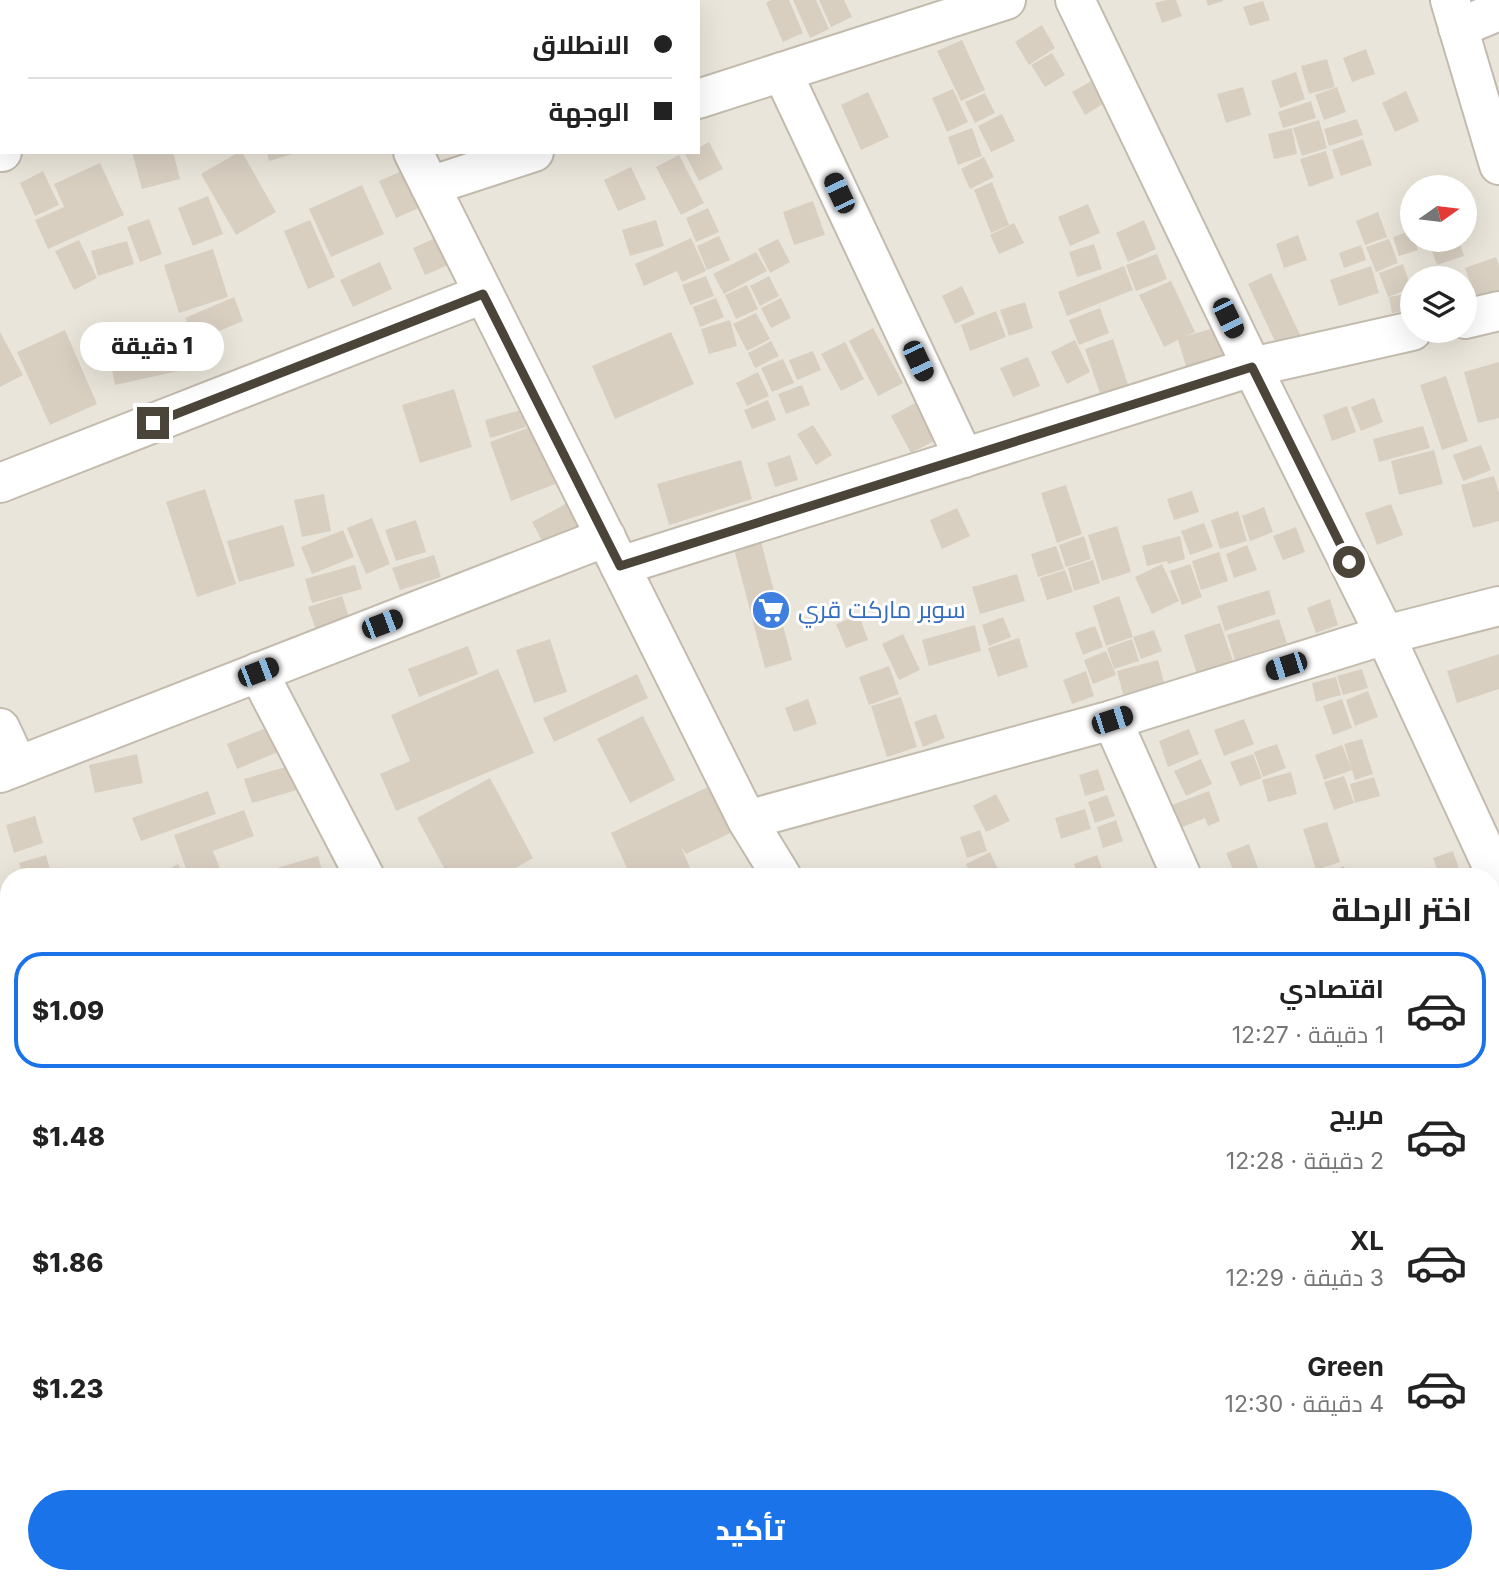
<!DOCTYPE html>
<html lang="ar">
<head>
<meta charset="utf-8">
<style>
  :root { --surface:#fff; --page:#f6f6f6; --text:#222; --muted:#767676; --line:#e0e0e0; --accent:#1a73e8 }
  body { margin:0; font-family:Inter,Cairo,sans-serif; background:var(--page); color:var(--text); direction:rtl; height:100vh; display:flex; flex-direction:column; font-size:26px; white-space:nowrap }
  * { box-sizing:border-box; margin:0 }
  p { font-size:23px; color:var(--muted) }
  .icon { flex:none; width:38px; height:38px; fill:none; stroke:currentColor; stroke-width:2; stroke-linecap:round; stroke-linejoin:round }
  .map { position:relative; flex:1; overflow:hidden; direction:ltr }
  .sheet { position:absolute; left:0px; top:868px; width:1500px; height:716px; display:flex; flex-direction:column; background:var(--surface); border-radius:28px 28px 0 0; box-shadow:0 7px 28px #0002; direction:rtl }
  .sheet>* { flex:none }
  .hud { position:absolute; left:0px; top:0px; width:700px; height:154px; box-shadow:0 7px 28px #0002; direction:rtl; display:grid; align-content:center; height:154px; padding:0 28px; background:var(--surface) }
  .needle { width:46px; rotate:76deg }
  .buttons { position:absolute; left:1400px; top:175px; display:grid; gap:14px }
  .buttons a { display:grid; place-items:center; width:77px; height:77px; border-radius:50%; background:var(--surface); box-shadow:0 7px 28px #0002; font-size:35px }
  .end { position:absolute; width:32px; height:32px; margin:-16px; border:9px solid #4b4439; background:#fff; box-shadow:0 0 0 4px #fff }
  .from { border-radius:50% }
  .bubble { position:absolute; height:49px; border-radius:24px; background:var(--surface); box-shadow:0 7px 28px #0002; font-size:23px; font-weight:800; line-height:49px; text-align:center; direction:rtl }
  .car { position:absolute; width:21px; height:42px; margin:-21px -10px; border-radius:9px; box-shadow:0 0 5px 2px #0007; background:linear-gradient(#222 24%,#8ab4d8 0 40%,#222 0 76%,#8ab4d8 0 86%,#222 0) }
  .hud b { display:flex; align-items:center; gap:24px; height:66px; font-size:26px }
  .hud b+b { border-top:2px solid var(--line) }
  .hud i { width:18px; height:18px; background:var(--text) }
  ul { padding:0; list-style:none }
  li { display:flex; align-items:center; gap:21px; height:116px; margin:0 14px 10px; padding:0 14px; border:4px solid transparent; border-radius:28px }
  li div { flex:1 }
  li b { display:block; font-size:26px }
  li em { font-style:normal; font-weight:800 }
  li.current { border-color:var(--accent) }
  li>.icon { width:63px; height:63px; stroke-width:1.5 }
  h2 { padding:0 28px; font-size:32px; line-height:84px }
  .button { display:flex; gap:14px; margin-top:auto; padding:14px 28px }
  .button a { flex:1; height:80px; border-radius:42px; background:var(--accent); color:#fff; font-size:28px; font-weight:800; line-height:80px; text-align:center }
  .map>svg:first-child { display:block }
</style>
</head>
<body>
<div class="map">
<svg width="1499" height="1583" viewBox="0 0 1499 1583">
  <rect width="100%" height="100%" fill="#f6f3ec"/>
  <path fill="#eae5da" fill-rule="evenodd" d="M0,0h1499v1583h-1499zM2,2h696v150h-696zM1412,187h53v53h-53zM1412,278h53v53h-53zM9,877h1482v698h-1482z"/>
  <g fill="#d8cfc1">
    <polygon points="771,0 789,0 803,33 783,42 766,3"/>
    <polygon points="793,0 816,0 829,29 810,38"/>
    <polygon points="819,0 844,0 852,17 831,27"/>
    <polygon points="1166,0 1176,0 1182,16 1162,23 1155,3"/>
    <polygon points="1206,0 1223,0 1223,1 1208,6"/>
    <polygon points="1263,1 1270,20 1250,26 1243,7"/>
    <polygon points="1042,25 1055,48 1029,65 1015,42"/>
    <polygon points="962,40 985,90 961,101 937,51"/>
    <polygon points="1366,49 1375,74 1352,82 1343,58"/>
    <polygon points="1052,53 1065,75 1045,87 1031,65"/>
    <polygon points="1327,59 1335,87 1309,94 1301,66"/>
    <polygon points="1296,72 1305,99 1280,108 1271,81"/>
    <polygon points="1093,80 1106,102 1085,115 1072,92"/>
    <polygon points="1243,87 1251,115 1226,123 1217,94"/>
    <polygon points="1337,87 1346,112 1324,120 1315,95"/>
    <polygon points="953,89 968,122 947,132 932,98"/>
    <polygon points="1406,91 1419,121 1395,132 1382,103"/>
    <polygon points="868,92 889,137 861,150 841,105"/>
    <polygon points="985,93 995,113 975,123 965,102"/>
    <polygon points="1311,101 1316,118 1283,128 1278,112"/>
    <polygon points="1002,114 1015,141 991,152 978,126"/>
    <polygon points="1357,119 1363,135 1329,146 1324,129"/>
    <polygon points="1319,120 1327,148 1302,156 1293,128"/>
    <polygon points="972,128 982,156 958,165 948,137"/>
    <polygon points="1292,128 1297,154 1274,159 1268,134"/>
    <polygon points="1363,139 1372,165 1341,176 1332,150"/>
    <polygon points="709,142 723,169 699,181 685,154 698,152 698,148"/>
    <polygon points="1326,151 1334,178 1309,187 1300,159"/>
    <polygon points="132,152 173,152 180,179 142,189"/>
    <polygon points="239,152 242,152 276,212 236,235 201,174"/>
    <polygon points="267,152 296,152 296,153 269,161"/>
    <polygon points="679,155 704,203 681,215 656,167"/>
    <polygon points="984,157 994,177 970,189 961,169"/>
    <polygon points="100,163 124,215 48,249 35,220 64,207 54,184"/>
    <polygon points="420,163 437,200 396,218 379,181"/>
    <polygon points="631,167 646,199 618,211 604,180"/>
    <polygon points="43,171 59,205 35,216 20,183"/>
    <polygon points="992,182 1009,225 991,233 974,190"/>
    <polygon points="362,185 384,234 331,257 309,209"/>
    <polygon points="208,196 223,234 193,246 178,208"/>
    <polygon points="813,201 825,235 794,245 783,212"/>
    <polygon points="1088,204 1100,233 1070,246 1058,217"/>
    <polygon points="708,208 719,232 696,242 686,218"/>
    <polygon points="1378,212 1387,237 1365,245 1356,221"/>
    <polygon points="149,219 162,254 140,262 127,227"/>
    <polygon points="310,220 335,277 308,289 284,231"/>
    <polygon points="656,220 664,246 630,256 622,230"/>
    <polygon points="1144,220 1156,249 1128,262 1116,233"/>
    <polygon points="1014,223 1024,243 999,254 990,235"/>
    <polygon points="455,229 467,257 425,275 413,248"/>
    <polygon points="1412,230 1412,240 1415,240 1418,250 1399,256 1393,237"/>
    <polygon points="1298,235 1307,260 1284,268 1276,244"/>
    <polygon points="719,236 730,260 707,270 697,246"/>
    <polygon points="691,238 706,271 682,282 677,271 644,286 635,264"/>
    <polygon points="778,239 790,262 770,273 758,249"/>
    <polygon points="1389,239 1398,263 1376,272 1366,247"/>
    <polygon points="79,240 97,278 74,290 55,251"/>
    <polygon points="1428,240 1459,240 1464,256 1437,265"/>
    <polygon points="127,241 134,264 98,276 91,251"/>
    <polygon points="1094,244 1102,269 1077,277 1069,252"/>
    <polygon points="1361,245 1366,260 1344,268 1339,253"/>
    <polygon points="213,249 228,297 179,313 164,265"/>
    <polygon points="756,252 767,271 724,294 713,274"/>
    <polygon points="1157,254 1167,279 1136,291 1126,265"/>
    <polygon points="1496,257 1499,265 1499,300 1479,308 1465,268"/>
    <polygon points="380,262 392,289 353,307 340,280"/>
    <polygon points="1403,264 1411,288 1388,297 1379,273"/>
    <polygon points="1124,266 1133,290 1067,316 1058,292"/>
    <polygon points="1371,266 1379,293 1339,306 1330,280"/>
    <polygon points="1271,273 1303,341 1280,352 1248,284"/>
    <polygon points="706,276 714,296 690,305 682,285"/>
    <polygon points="769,276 779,296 760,306 750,286"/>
    <polygon points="1171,281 1195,332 1186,336 1222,326 1236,374 1192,386 1178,340 1164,347 1139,295"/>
    <polygon points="747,285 758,309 736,319 725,295"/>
    <polygon points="962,286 975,314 955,324 942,296"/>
    <polygon points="1412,293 1412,310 1392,313 1389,297"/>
    <polygon points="234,297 243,321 195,341 185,318"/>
    <polygon points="716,298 724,317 700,327 693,307"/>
    <polygon points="781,298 791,318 771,328 761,308"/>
    <polygon points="1025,302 1033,328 1009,336 1000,310"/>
    <polygon points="1100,308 1109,333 1079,345 1069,320"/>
    <polygon points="996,311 1006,337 970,351 961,325"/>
    <polygon points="756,313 770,339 747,351 733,324"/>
    <polygon points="730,320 737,346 709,354 701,329"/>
    <polygon points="873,328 903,383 878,396 849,341"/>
    <polygon points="65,330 97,404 50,425 17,352"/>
    <polygon points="0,332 23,375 0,387"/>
    <polygon points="671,332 694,384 615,419 592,366"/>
    <polygon points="180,333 188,369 115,385 108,350"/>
    <polygon points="1113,339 1130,391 1102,399 1085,349"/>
    <polygon points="1075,340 1090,372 1067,384 1051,352"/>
    <polygon points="771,341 779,356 755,368 748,353"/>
    <polygon points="845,342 864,379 841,391 821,354"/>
    <polygon points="813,351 821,370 797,380 789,360"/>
    <polygon points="1028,357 1040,386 1013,397 1000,368"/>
    <polygon points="783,359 794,383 772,392 761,368"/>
    <polygon points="1499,362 1499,418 1478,423 1464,372"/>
    <polygon points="758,372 769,396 747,406 736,383"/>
    <polygon points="1446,376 1468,441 1442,450 1420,385"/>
    <polygon points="802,385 810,405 786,414 778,394"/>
    <polygon points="454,389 472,447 420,463 402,405"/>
    <polygon points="1374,398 1383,422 1361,431 1351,407"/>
    <polygon points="768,400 776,420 752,429 744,410"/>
    <polygon points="915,403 934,441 911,453 891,416"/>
    <polygon points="1347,406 1356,432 1332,441 1323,415"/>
    <polygon points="521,410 526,427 490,438 485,420"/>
    <polygon points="536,425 558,483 511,501 490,442"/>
    <polygon points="813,425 832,455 816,465 797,434"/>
    <polygon points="1423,426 1430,448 1379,462 1373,439"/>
    <polygon points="1481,445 1491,470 1463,481 1453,455"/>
    <polygon points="1434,450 1443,484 1399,495 1391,461"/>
    <polygon points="790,455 798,480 775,487 767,463"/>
    <polygon points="741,460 752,499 669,525 657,484"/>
    <polygon points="1494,476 1499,493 1499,521 1473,528 1461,485"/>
    <polygon points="1066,485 1082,534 1057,543 1041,493"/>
    <polygon points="205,489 236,584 197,597 166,502"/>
    <polygon points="590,491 613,534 555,565 532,522"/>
    <polygon points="1192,491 1199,512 1174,520 1167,499"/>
    <polygon points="324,494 331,531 302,537 294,500"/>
    <polygon points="1391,504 1403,535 1377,545 1365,513"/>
    <polygon points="1264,507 1273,532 1250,541 1242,516"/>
    <polygon points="957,508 970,536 942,549 930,520"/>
    <polygon points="1238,511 1247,541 1220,549 1211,520"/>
    <polygon points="372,518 390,564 366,574 347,528"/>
    <polygon points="416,520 426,552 396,561 385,530"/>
    <polygon points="1204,523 1213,547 1190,555 1181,531"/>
    <polygon points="283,525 295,566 239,582 227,541"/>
    <polygon points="1117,526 1131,572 1102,581 1088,535"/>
    <polygon points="1296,527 1305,552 1283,560 1273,536"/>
    <polygon points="343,530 354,557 312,574 301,547"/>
    <polygon points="759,534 792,660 765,668 732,541"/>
    <polygon points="1084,536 1091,559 1066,567 1059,545"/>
    <polygon points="1180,536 1185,559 1168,564 1167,561 1147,566 1142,546"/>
    <polygon points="1247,545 1257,570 1234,578 1226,554"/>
    <polygon points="1056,546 1064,569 1038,577 1031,554"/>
    <polygon points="1219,552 1228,581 1201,590 1192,561"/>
    <polygon points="434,555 441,577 400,590 392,568"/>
    <polygon points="1093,560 1100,583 1074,591 1068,568"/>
    <polygon points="1162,564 1179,601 1152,614 1135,577"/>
    <polygon points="1190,564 1202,597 1182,605 1170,571"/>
    <polygon points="355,565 362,589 312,603 305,579"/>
    <polygon points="1065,570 1073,592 1047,600 1040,578"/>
    <polygon points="1017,574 1025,601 980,614 972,587"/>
    <polygon points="1269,590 1276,614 1225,631 1217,606"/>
    <polygon points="342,596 355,635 322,647 308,607"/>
    <polygon points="1119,596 1133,637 1106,646 1093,606"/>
    <polygon points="1330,599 1338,625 1316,633 1307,608"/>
    <polygon points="859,615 868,640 846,648 836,624"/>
    <polygon points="1003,617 1011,637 989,646 982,625"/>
    <polygon points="1279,619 1287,643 1235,660 1227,635"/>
    <polygon points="1220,623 1233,661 1197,674 1184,635"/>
    <polygon points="975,625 981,651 929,666 922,640"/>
    <polygon points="1095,626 1103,647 1083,655 1075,633"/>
    <polygon points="1154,630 1162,651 1141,659 1133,637"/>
    <polygon points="903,634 920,670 899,680 882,644"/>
    <polygon points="1019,638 1028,667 998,677 988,648"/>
    <polygon points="550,639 567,692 534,703 516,650"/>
    <polygon points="1132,639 1139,661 1114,669 1107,648"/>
    <polygon points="468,646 478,674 419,697 408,669"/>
    <polygon points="1106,651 1116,675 1093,684 1084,660"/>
    <polygon points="1499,654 1499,689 1457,703 1447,671"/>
    <polygon points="1158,660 1167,694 1126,705 1117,671"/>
    <polygon points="889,666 899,694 869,705 859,677"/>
    <polygon points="498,669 534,753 396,811 380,774 410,761 391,715"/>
    <polygon points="1362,669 1368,688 1343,695 1337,676"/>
    <polygon points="1086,671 1094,696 1072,704 1063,680"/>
    <polygon points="637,674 648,698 554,742 543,718"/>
    <polygon points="1336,677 1341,695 1316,702 1312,683"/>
    <polygon points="1368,691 1378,717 1355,726 1346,700"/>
    <polygon points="901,697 917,747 887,757 871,706"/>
    <polygon points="808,699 817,724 794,732 785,708"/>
    <polygon points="1342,699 1352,728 1333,735 1323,706"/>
    <polygon points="936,714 945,738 923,747 914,722"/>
    <polygon points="643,716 675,780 630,803 597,739"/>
    <polygon points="1244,719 1254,744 1224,756 1214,730"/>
    <polygon points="278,723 288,748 237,769 227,744"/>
    <polygon points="1189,729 1199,754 1168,767 1159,741"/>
    <polygon points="1362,739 1373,774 1355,780 1344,744"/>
    <polygon points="1277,744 1286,768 1263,777 1254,752"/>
    <polygon points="1342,745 1352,770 1324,780 1315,755"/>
    <polygon points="137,754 143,783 95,793 89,765"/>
    <polygon points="1253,754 1262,778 1240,786 1230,762"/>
    <polygon points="1201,759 1212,784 1186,796 1174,771"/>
    <polygon points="296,764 304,788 252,803 244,779"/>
    <polygon points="1098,769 1105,790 1085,796 1079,775"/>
    <polygon points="1291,772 1297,794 1268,802 1262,780"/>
    <polygon points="731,776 752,823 686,854 681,847 694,877 631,877 611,833"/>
    <polygon points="1344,776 1354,803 1334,810 1324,782"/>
    <polygon points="1374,777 1380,796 1355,803 1350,784"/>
    <polygon points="490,778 533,858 500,877 449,877 417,818"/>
    <polygon points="208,791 216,814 141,841 132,818"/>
    <polygon points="1209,791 1220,821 1208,826 1205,818 1180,828 1172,805"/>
    <polygon points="996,794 1010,821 986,832 973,806"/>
    <polygon points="1107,795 1115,816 1095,823 1088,802"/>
    <polygon points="1085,809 1091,829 1061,839 1055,818"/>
    <polygon points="244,810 254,836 213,851 223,877 189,877 174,835"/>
    <polygon points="35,816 43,843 14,853 6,825"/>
    <polygon points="1116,820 1123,841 1103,848 1097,827"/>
    <polygon points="1327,822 1340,862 1316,870 1303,829"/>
    <polygon points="980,830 987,851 967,858 960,837"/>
    <polygon points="1249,844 1258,868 1236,877 1226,853"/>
    <polygon points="1453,851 1459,869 1439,875 1433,858"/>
    <polygon points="990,852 1001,877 972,877 966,864"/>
    <polygon points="46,855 52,877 23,877 19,863"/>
    <polygon points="1097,855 1105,877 1079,877 1074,864"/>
    <polygon points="318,856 324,877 251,877 250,876"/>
    <polygon points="178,864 185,877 155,877"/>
    <polygon points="1344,866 1348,877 1319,877"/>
    <polygon points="863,868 867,877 847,877"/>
    <polygon points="1460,871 1462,877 1443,877 1443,876"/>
    <polygon points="1499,941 1499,1057 1491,1061 1491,943"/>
    <polygon points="9,1015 9,1041 0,1045 0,1019"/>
    <polygon points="1491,1090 1499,1101 1499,1113 1491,1119"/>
    <polygon points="9,1170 9,1198 2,1200 0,1172"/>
    <polygon points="1499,1214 1499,1268 1491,1248 1491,1217"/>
    <polygon points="1499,1288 1499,1340 1491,1342 1491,1290"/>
    <polygon points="9,1434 9,1470 8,1471 0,1445 0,1437"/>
    <polygon points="9,1504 9,1539 0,1542 0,1507"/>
    <polygon points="13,1575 33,1575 38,1583 0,1583"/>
    <polygon points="43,1575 84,1575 84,1576 60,1583 45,1583"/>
    <polygon points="389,1575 444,1575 424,1583 393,1583"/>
    <polygon points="553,1575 585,1575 588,1583 545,1583 543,1580"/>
    <polygon points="609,1575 641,1575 612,1583"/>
    <polygon points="843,1575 858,1575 861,1583 820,1583"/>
    <polygon points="865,1575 894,1575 896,1583 867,1583"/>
    <polygon points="915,1575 946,1575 949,1583 918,1583"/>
    <polygon points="952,1575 961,1575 964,1583 954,1583"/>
    <polygon points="966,1575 987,1575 987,1576 968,1581"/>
    <polygon points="1006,1575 1017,1575 1020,1583 983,1583"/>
    <polygon points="1118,1578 1120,1583 1103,1583 1103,1582"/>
  </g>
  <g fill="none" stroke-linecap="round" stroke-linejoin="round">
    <g stroke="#c2bbae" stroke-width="42">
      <g id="street">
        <polyline points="337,0 338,2"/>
        <polyline points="1075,0 1252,367 1385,635 1499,881"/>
        <polyline points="1450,0 1499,165"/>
        <polyline points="1458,28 1499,11"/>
        <polyline points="782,72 964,458"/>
        <polyline points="698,99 1006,0"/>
        <polyline points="0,152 2,152"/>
        <polyline points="413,152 747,820 782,877"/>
        <polyline points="430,186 534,152"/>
        <polyline points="1465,319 1499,311"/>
        <polyline points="0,483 483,294"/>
        <polyline points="620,566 1252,367 1412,331"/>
        <polyline points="258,672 365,877"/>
        <polyline points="1112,720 1182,877"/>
        <polyline points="0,728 18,766"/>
        <polyline points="0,773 606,537"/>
        <polyline points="747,820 1112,720 1385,635 1499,606"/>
        <polyline points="1491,910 1499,908"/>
        <polyline points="0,933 9,952"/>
        <polyline points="1491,1189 1499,1186"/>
        <polyline points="0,1336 9,1333"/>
        <polyline points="1491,1449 1499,1447"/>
        <polyline points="325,1575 330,1583"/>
        <polyline points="728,1575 732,1583"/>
        <polyline points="1137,1575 1140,1583"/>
      </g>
    </g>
    <use href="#street" stroke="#fff" stroke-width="38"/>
  </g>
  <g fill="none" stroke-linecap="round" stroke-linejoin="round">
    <polyline stroke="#4b4439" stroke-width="9" points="153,423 483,294 620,566 1252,367 1349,562"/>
  </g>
  <defs>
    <g id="supermarket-disc" transform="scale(2.0125)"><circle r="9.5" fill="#3f7fe0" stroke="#fff"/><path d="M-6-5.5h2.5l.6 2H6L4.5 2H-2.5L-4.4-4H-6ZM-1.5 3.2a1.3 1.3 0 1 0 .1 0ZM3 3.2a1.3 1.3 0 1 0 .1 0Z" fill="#fff"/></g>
  </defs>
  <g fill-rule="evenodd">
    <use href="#supermarket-disc" x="771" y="610"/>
  </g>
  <g text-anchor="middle" stroke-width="6" stroke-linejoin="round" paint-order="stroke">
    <g font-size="24" fill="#366cbe" stroke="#fff" text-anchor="start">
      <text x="798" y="618">سوبر ماركت قري</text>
    </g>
  </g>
</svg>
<div class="buttons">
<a><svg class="needle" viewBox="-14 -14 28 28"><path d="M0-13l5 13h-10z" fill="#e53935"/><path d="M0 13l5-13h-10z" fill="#767676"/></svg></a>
<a><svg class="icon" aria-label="layers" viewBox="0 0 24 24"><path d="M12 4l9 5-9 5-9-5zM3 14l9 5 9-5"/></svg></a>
</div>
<i class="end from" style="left:1349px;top:562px"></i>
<i class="end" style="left:153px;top:423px"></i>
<div class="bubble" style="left:80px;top:322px;width:144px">1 دقيقة</div>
<i class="car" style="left:839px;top:193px;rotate:335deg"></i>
<i class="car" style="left:1228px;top:318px;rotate:154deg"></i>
<i class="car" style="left:918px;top:361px;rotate:155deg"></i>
<i class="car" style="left:382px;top:624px;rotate:69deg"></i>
<i class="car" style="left:1286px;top:666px;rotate:252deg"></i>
<i class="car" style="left:258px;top:672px;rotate:69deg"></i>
<i class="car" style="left:1112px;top:720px;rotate:72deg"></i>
<div class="hud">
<b><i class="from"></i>الانطلاق</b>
<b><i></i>الوجهة</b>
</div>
<section class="sheet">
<h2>اختر الرحلة</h2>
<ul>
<li class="current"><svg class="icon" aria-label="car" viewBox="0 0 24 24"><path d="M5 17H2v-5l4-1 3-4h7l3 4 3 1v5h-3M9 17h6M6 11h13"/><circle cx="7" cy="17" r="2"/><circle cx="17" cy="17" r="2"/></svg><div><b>اقتصادي</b><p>1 دقيقة · 12:27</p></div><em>$1.09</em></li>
<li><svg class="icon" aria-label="car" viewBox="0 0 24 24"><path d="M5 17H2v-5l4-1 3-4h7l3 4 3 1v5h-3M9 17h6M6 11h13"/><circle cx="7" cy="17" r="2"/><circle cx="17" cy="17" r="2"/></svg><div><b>مريح</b><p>2 دقيقة · 12:28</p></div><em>$1.48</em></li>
<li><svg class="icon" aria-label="car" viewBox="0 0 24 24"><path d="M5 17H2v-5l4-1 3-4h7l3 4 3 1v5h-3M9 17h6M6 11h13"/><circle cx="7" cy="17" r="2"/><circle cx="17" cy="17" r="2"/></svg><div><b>XL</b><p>3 دقيقة · 12:29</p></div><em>$1.86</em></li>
<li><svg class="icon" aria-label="car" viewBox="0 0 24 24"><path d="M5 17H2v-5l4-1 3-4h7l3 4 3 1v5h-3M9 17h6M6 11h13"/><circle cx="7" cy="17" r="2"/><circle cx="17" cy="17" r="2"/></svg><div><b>Green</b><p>4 دقيقة · 12:30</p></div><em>$1.23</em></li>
</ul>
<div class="button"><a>تأكيد</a></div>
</section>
</div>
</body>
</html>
